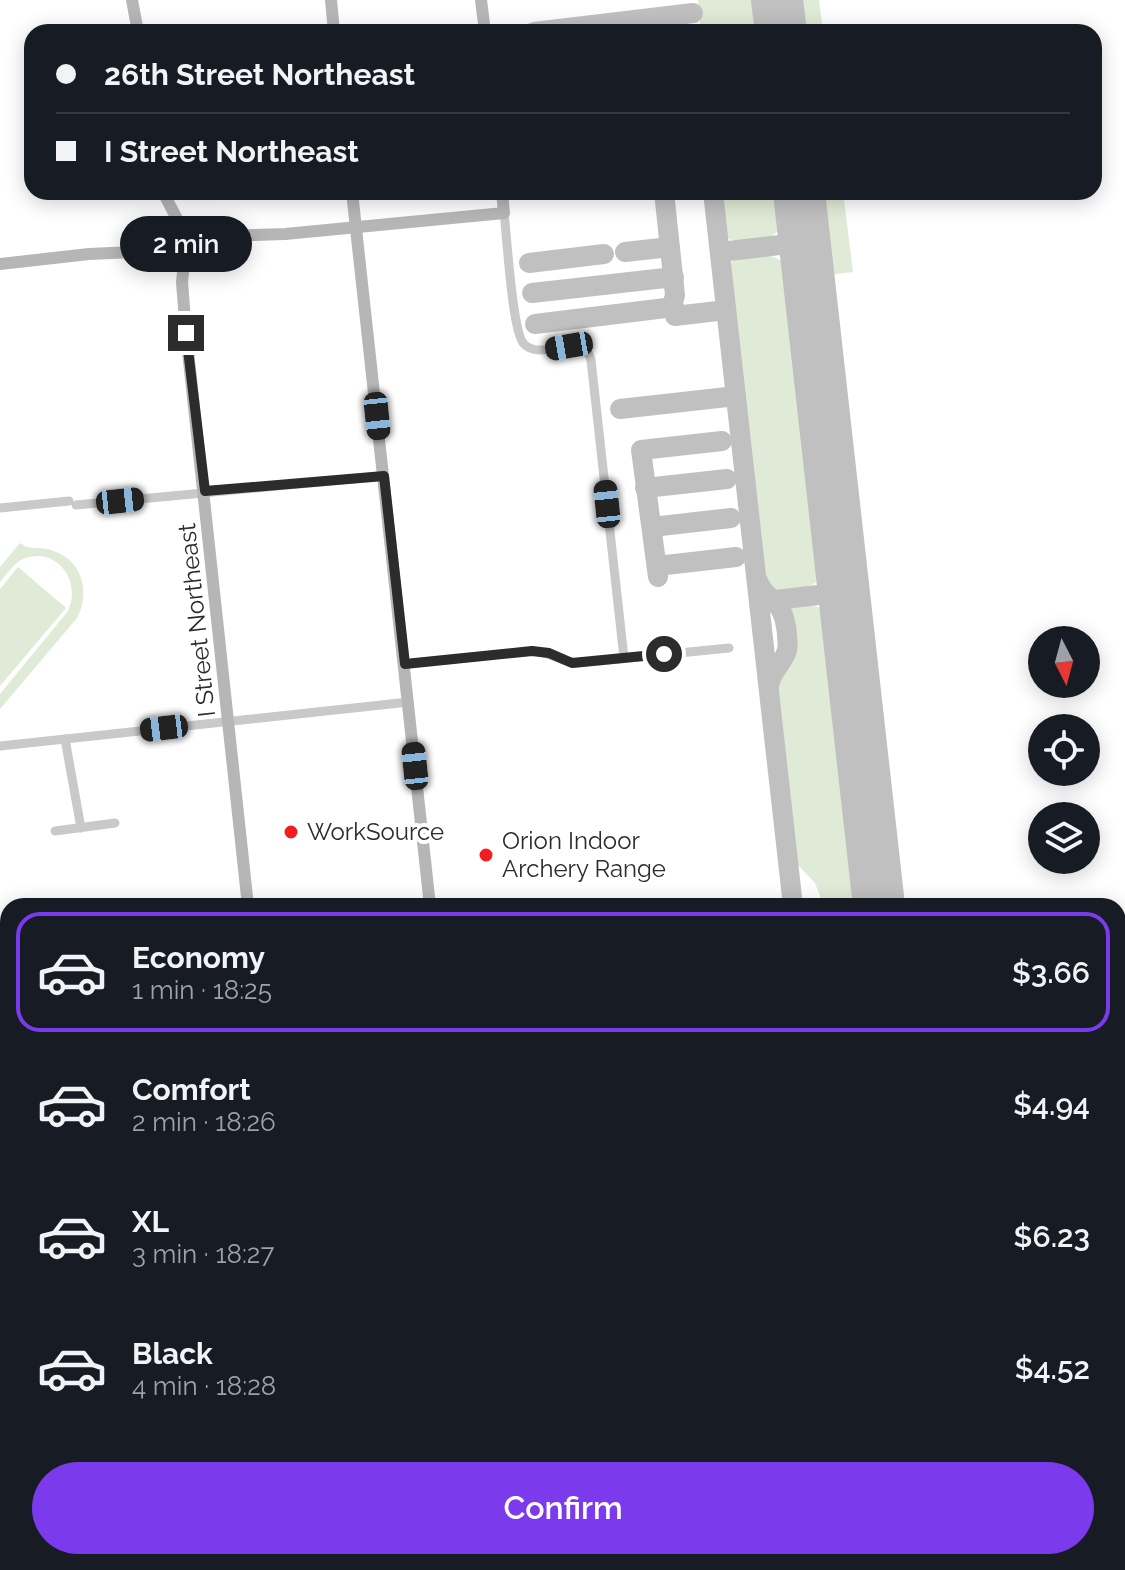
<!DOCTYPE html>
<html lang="en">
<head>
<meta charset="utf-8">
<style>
  :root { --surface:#171b24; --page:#242831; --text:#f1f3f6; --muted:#9ea1a6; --line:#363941; --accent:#7c3aed }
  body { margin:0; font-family:Raleway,sans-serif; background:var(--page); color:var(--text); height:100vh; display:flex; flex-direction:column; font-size:30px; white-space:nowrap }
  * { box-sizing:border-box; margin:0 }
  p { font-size:26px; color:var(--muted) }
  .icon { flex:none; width:44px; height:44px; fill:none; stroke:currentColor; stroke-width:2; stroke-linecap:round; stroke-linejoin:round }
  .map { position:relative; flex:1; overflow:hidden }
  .sheet { position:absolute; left:0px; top:898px; width:1126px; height:672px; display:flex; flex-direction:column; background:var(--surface); border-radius:24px 24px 0 0; box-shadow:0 4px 20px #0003 }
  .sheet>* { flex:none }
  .hud { position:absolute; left:24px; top:24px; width:1078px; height:176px; border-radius:24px; box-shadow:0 4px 20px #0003; display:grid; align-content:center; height:176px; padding:0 32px; background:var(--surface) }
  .needle { width:52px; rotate:174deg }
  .controls { position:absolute; left:1028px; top:626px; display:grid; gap:16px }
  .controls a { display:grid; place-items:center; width:72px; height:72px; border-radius:50%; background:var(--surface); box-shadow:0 4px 20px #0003; font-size:40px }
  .end { position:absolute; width:36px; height:36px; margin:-18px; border:10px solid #2c2c2c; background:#fff; box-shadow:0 0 0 4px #fff }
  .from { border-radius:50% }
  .bubble { position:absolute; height:56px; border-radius:28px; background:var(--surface); box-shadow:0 4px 20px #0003; font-size:26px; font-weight:600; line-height:56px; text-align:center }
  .car { position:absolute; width:24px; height:48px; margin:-24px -12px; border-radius:10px; box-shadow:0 0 6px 2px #0007; background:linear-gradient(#222 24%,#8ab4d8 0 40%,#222 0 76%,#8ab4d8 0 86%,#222 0) }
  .hud b { display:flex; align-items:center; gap:28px; height:76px; font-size:30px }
  .hud b+b { border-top:2px solid var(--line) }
  .hud i { width:20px; height:20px; background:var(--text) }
  ul { padding:14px 0 0; list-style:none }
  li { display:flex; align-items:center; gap:24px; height:120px; margin:0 16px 12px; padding:0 16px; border:4px solid transparent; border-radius:24px }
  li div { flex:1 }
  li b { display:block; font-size:30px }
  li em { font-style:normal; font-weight:600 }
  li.current { border-color:var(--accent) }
  li>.icon { width:72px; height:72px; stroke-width:1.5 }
  .button { display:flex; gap:16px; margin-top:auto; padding:16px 32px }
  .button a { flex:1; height:92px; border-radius:48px; background:var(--accent); color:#fff; font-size:32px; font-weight:600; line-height:92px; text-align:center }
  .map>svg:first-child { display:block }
</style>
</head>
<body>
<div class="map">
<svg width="1125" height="1570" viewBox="0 0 1125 1570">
  <rect width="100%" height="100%" fill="#fff"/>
  <g fill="#e0ebd7">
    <polygon points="698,0 762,0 766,32 701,32"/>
    <polygon points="791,0 819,0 823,32 794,32"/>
    <path d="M721,192h63c1,11 3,21 -1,32 -8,19 -40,21 -57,14z"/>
    <polygon points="810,192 843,192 853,272 821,276"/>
    <path d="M749,255c19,0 31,0 44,16l32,292 -4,17c-17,10 -42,19 -57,2l-36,-307 4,-14z"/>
    <path d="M20,543c10,8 19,3 31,7 31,9 40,42 26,68l-77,91v-15l68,-83c14,-29 -11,-66 -45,-52 -10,5 -16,15 -23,23v-15z"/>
    <polygon points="18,567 66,608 0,686 0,589"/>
    <path d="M795,604c16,0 29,1 36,16l33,286h-40l-9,-23 -21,-22 -20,-173c1,-14 15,-21 17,-34 4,-14 -2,-32 -3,-46z"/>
    <polygon points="8,954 8,1159 0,1160 0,955"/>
    <polygon points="8,1532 8,1562 77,1562 78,1570 0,1570 0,1533"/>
  </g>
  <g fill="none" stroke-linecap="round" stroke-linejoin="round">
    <g stroke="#c0c0c0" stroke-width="20">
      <polyline points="534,32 693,13"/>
      <polyline points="664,192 675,295 673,303 675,316 726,310"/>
      <polyline points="713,192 793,906"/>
      <polyline points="625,252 670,247"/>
      <polyline points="720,252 805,242"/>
      <polyline points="529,263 604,254"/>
      <polyline points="532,293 674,277"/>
      <polyline points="535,324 674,307"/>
      <polyline points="620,409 736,396"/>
      <polyline points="645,488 727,479"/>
      <polyline points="652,527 731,518"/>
      <polyline points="657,566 736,557"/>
      <polyline points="658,577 641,450 722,441"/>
      <path d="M757,579c11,27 26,16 30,55 0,6 2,13 -1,19 -5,13 -16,19 -17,34"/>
      <polyline points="767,601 844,592"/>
    </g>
    <g stroke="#c0c0c0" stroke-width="52">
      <polyline points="777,0 781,32"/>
      <polyline points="799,192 879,906"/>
    </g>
    <g stroke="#c9c9c9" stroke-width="9">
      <path d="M504,213c3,22 8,120 20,131 18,19 58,-16 67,16l33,298"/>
      <polyline points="76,505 384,476"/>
      <polyline points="0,508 69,501"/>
      <path d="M405,664l127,-13c17,0 30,12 47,12l150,-15"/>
      <polyline points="65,739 81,828"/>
      <polyline points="0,746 409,702"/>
      <polyline points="55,831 115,823"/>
      <polyline points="414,906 430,904"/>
      <polyline points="0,940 2,955"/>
      <polyline points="0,1214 8,1213"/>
      <polyline points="0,1335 8,1334"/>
      <polyline points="0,1436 8,1435"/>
      <polyline points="0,1499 8,1498"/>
      <polyline points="930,1562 931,1570"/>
    </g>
    <g stroke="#b6b6b6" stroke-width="12">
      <polyline points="132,0 138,32"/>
      <polyline points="331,0 334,32"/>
      <polyline points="481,0 485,32"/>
      <polyline points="352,192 430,906"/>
      <polyline points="164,194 188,240"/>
      <polyline points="186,237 285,234 504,213 502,192"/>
      <polyline points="185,254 182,282 186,333 248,906"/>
      <polyline points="170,255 164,247 167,236 177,232 183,234"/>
      <polyline points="0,264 89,254 156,251 168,253"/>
      <polyline points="1118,1097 1125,1097"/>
      <polyline points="309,1562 310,1570"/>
      <polyline points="565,1562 566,1570"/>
    </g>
  </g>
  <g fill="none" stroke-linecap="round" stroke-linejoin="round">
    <polyline stroke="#2c2c2c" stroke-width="10" points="186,333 205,491 384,476 405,664 532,651 549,653 572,663 664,654"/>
  </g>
  <g fill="#f31d1d" stroke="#fff" stroke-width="3">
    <circle cx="291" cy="832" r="8"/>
    <circle cx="486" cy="855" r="8"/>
  </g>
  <g text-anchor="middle" stroke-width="8" stroke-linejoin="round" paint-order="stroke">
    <g font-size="24" fill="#2c2c2c" stroke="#fff">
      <text transform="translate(197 620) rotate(-96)" y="8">I Street Northeast</text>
    </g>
    <g font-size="24" fill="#2c2c2c" stroke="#fff" text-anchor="start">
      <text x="307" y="840">WorkSource</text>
      <text x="502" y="849">Orion Indoor<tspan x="502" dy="28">Archery Range</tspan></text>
    </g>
  </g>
</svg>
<div class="controls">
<a><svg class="needle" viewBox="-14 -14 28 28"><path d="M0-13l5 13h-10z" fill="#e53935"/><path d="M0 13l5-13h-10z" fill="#9ea1a6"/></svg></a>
<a><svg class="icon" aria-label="locate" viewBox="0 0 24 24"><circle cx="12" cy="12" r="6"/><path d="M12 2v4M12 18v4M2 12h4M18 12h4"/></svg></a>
<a><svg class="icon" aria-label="layers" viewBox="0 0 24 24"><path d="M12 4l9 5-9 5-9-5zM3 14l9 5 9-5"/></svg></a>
</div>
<i class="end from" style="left:664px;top:654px"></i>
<i class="end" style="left:186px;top:333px"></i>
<div class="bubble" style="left:120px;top:216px;width:132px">2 min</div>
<i class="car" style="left:569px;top:346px;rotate:260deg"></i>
<i class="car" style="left:377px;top:416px;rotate:174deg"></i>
<i class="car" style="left:120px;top:501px;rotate:84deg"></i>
<i class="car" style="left:607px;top:504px;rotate:354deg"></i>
<i class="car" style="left:164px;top:728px;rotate:263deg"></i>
<i class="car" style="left:415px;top:766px;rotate:354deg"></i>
<div class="hud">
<b><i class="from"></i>26th Street Northeast</b>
<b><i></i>I Street Northeast</b>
</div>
<section class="sheet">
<ul>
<li class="current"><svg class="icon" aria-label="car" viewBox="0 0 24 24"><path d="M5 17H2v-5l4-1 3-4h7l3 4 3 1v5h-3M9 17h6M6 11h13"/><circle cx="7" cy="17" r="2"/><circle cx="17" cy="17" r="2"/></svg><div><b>Economy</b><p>1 min · 18:25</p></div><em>$3.66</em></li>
<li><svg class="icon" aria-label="car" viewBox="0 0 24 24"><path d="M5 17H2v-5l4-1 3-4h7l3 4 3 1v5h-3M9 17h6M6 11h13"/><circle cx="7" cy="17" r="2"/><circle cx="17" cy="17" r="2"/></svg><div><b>Comfort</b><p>2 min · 18:26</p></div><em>$4.94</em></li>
<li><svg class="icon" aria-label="car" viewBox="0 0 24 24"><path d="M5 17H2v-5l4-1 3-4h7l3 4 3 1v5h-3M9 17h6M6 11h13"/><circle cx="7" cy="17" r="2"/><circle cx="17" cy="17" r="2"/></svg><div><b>XL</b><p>3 min · 18:27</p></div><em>$6.23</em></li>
<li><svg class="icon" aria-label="car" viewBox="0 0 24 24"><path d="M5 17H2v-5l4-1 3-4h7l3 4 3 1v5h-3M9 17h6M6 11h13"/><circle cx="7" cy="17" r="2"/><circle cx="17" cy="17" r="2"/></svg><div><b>Black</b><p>4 min · 18:28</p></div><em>$4.52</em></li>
</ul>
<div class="button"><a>Confirm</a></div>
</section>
</div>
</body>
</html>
